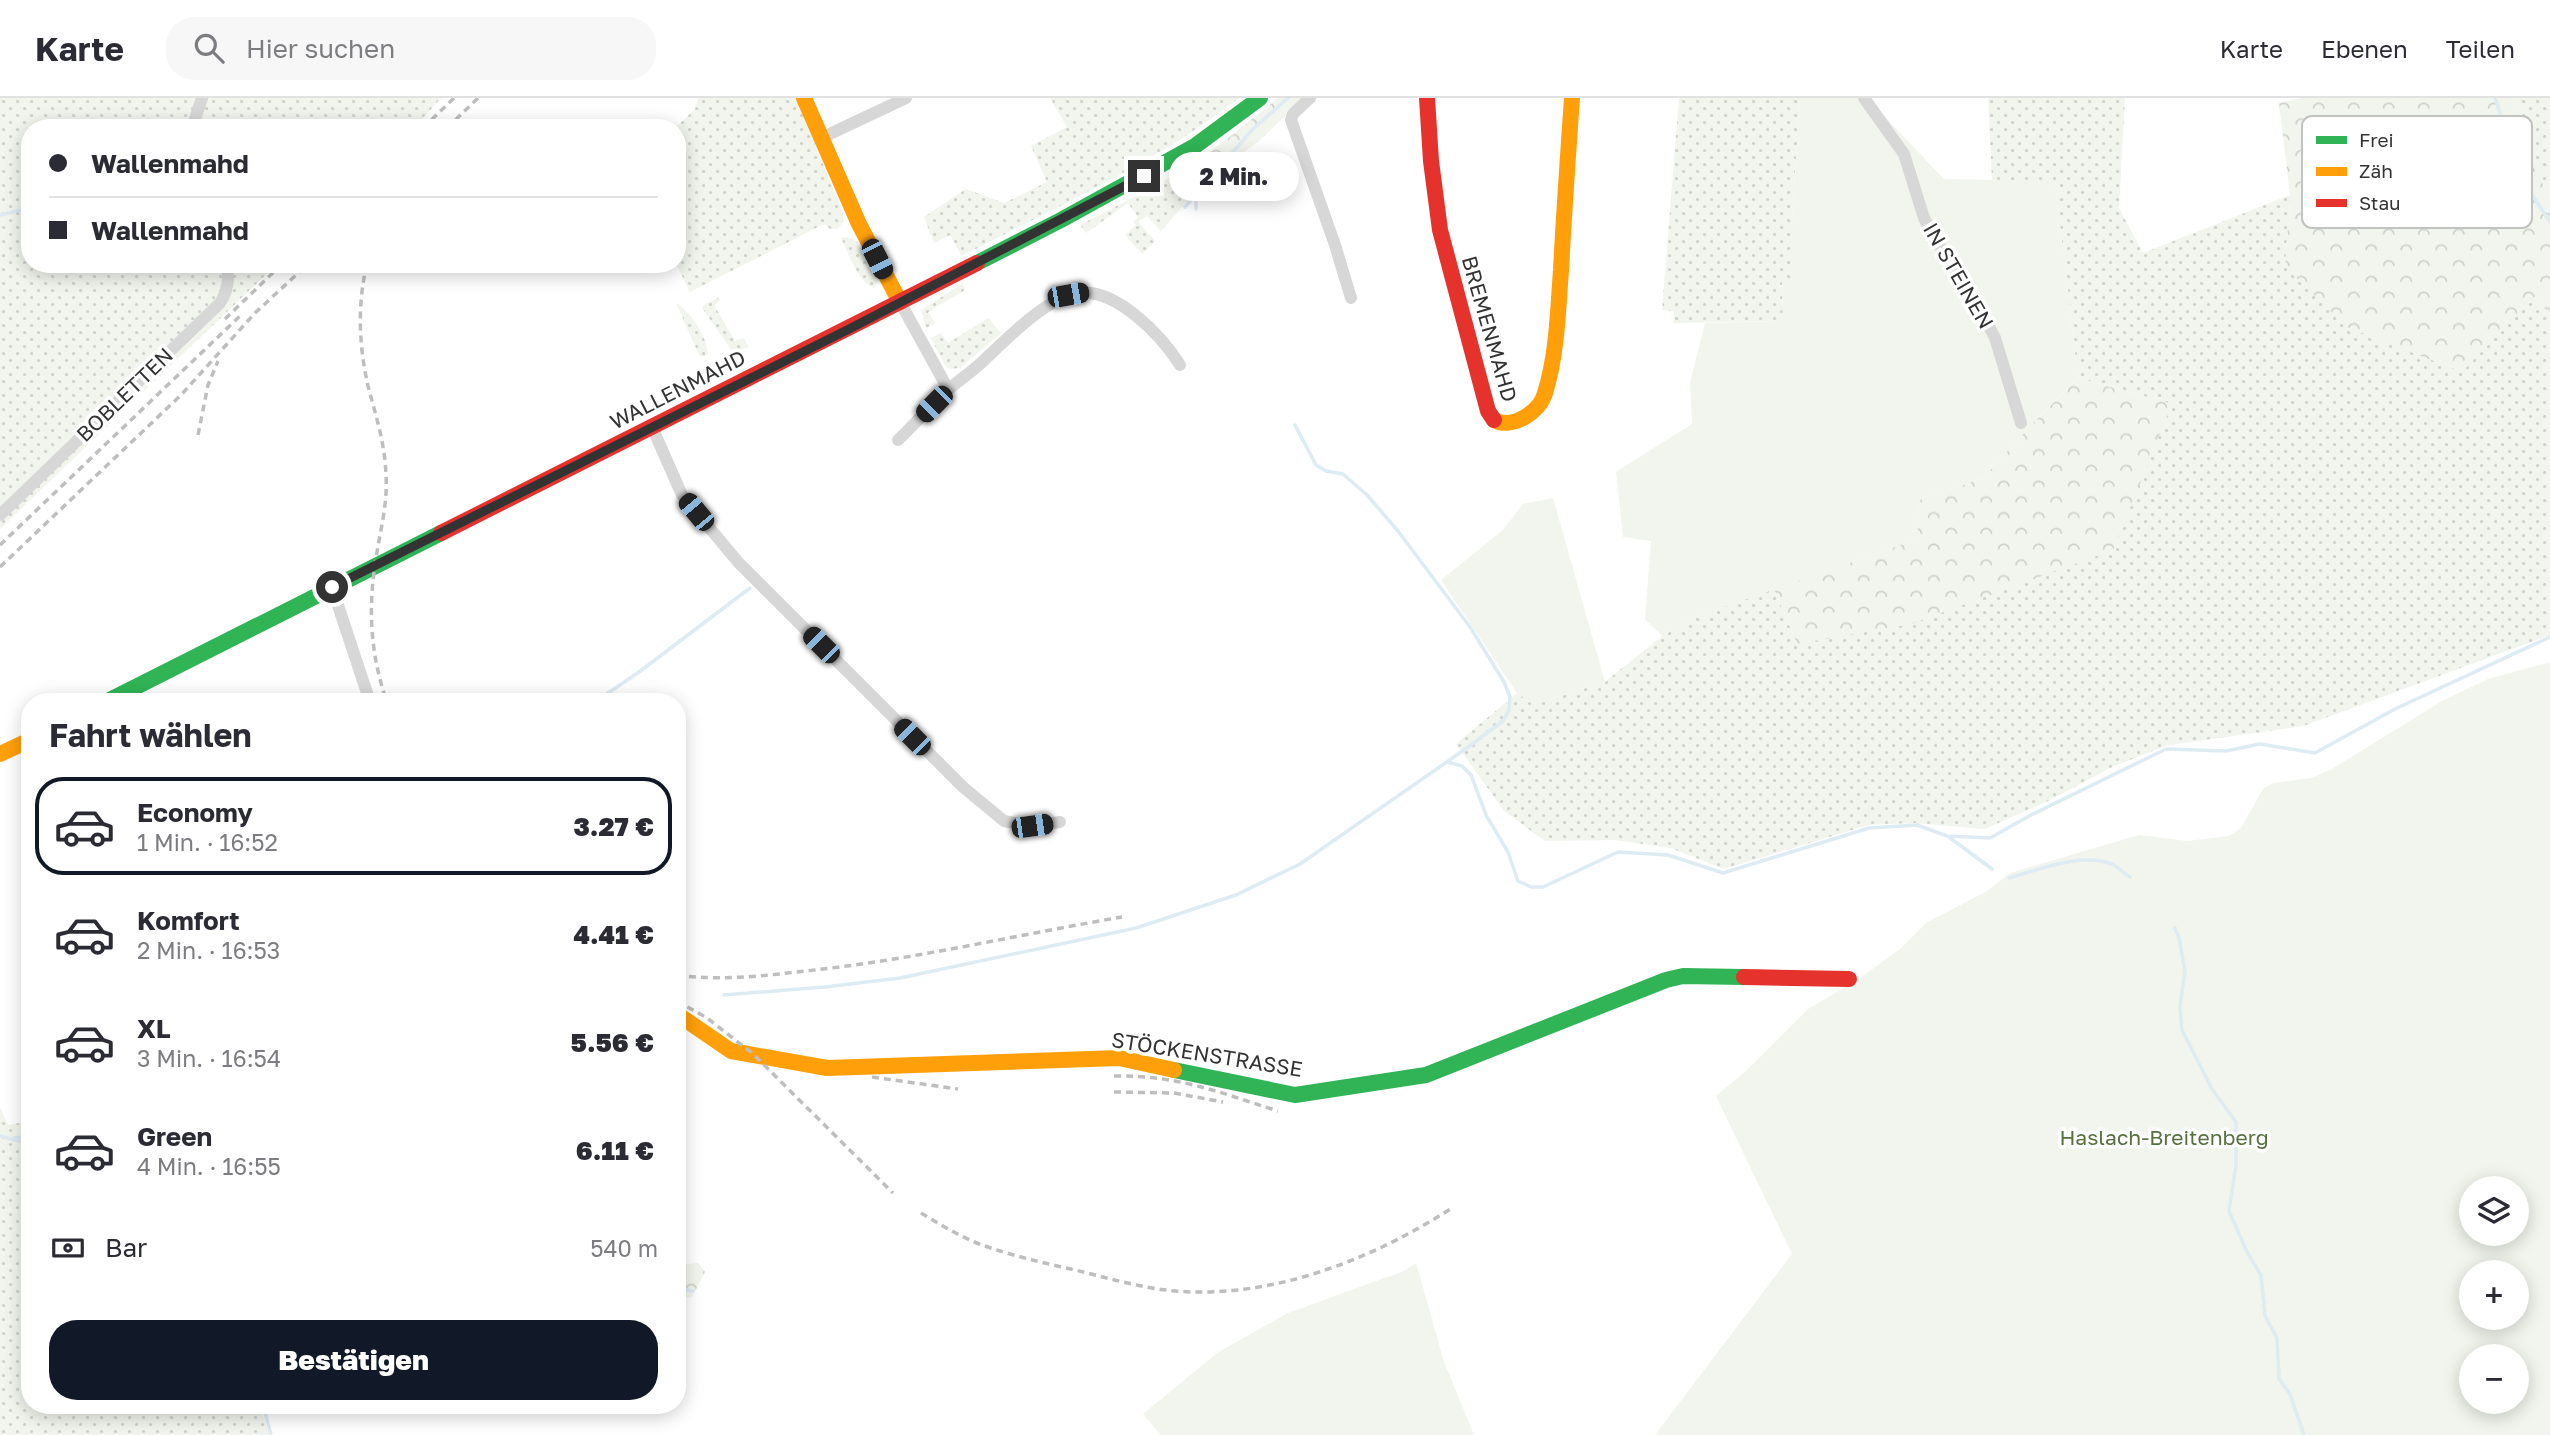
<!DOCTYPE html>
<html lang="de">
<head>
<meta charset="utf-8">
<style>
  :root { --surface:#fff; --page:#f7f7f7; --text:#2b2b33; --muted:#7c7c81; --line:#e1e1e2; --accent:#111827 }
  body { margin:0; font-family:"Golos Text",sans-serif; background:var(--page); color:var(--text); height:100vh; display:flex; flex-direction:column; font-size:26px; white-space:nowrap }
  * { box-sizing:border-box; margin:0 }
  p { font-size:23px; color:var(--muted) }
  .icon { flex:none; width:38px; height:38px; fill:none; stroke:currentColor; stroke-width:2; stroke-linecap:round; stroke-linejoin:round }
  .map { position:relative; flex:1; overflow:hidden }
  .side { position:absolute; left:21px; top:595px; width:665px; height:721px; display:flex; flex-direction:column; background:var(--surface); border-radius:28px; box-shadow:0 4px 18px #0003 }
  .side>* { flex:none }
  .guide { position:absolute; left:21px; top:21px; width:665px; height:154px; border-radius:28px; box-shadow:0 4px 18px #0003; display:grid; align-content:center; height:154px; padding:0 28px; background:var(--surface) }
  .fabs { position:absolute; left:2459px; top:1078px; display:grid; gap:14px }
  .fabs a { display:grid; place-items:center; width:70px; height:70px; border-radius:50%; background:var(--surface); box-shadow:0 4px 18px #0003; font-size:35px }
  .end { position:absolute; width:32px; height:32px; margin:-16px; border:9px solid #333; background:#fff; box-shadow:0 0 0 4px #fff }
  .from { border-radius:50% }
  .bubble { position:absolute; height:49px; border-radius:24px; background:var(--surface); box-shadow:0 4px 18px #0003; font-size:23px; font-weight:800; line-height:49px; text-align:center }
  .car { position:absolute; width:21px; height:42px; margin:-21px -10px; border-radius:9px; box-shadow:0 0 5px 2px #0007; background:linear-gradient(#222 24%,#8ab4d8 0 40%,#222 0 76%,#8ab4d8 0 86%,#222 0) }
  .guide b { display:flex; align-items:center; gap:24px; height:66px; font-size:26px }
  .guide b+b { border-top:2px solid var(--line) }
  .guide i { width:18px; height:18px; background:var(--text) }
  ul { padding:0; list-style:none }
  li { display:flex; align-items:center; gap:21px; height:98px; margin:0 14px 10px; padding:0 14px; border:4px solid transparent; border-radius:28px }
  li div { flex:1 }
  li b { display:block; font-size:26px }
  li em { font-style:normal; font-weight:800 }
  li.on { border-color:var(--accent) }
  li>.icon { width:63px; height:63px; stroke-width:1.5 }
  h2 { padding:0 28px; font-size:32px; line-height:84px }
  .pay { display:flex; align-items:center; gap:18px; height:77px; padding:0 28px; font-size:26px }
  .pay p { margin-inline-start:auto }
  .button { display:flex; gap:14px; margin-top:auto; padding:14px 28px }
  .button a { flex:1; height:80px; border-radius:28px; background:var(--accent); color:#fff; font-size:28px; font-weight:800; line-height:80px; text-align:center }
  header { display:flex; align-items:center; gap:42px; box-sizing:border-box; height:98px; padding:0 35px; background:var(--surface); border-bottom:2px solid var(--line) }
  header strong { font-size:33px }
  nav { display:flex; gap:38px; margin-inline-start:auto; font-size:24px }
  .search { width:490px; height:63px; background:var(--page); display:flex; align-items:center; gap:18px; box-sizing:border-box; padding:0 24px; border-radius:28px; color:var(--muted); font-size:26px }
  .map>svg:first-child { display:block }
</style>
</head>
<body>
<header>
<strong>Karte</strong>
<div class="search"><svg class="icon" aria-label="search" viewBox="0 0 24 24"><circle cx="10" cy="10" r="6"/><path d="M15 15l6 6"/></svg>Hier suchen</div>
<nav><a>Karte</a><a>Ebenen</a><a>Teilen</a></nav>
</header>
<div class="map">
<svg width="2550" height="1337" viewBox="0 0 2550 1337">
  <defs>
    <pattern id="grass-dots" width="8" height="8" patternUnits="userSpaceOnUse" patternTransform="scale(1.75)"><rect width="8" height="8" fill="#f1f5ed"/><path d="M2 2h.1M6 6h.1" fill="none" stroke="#cfd2cc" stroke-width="1.8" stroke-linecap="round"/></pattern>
    <pattern id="forest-crowns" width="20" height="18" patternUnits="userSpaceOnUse" patternTransform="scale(1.75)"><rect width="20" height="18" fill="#f1f5ed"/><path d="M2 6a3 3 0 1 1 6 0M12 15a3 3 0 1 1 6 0" fill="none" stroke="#cfd2cc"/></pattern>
  </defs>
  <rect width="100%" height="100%" fill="#fff"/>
  <g fill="url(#grass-dots)">
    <polygon points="0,0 441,0 414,30 30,30 30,166 277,166 0,431"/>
    <polygon points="698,0 796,0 842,112 844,123 837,131 830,131 824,126 690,194 676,166 677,30 675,30 695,11"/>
    <path d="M1050,0h189c-84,66 -183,109 -277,158l-12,-21 -16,8 -10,-26 42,-28 38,14 43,-21 -16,-36 36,-19z"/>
    <polygon points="1679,0 1800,0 1792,124 1792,180 1782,181 1783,223 1673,225 1674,213 1662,212"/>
    <polygon points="1988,0 2125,0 2119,110 2143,155 2290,97 2285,169 2534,199 2550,216 2550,537 2303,628 2169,647 2114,668 2048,703 1985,731 1913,725 1869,727 1724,771 1671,750 1615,742 1545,743 1504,713 1456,646 1517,595 1533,606 1605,584 1662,538 1696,519 1774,491 1797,546 2172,306 2078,280 2055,84 1992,82"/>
    <polygon points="2517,0 2550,0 2550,95 2543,87"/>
    <polygon points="1183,71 1201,88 1161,133 1147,118 1138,124 1155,143 1142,156 1125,137 1136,127 1133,124 1138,119 1128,105 1086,135 1080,127 1161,85"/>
    <path d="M847,139l10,5 20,41 -3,5c-16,-5 -25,-35 -33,-50z"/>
    <polygon points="962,186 965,192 928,214 935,225 926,230 921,212"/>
    <polygon points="718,200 721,202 714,207 735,243 743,240 749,249 733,254 702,210 705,206"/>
    <path d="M676,205c16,10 30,33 32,51l-5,3 -4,-2z"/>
    <polygon points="988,220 1001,235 960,270 950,271 945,267 931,240 941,235 948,245"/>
    <polygon points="0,1009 8,1027 30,1023 30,1307 260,1307 269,1337 0,1337"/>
  </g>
  <g fill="url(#forest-crowns)">
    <polygon points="1278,0 1304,0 1258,44 1199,86 1183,71 1221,46"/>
    <polygon points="2301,0 2517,0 2543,87 2550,95 2550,216 2534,199 2462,274 2347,229 2285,169 2290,97 2279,5"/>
    <polygon points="2078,280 2172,306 2113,452 1911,526 1797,546 1774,491 1917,441 1919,402 1983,380 2034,324"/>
    <polygon points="698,1165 705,1174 692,1199 677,1201 677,1167"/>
  </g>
  <g fill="#f1f5ed" fill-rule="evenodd">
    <polygon points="1800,0 1867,0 1944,81 2055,83 2078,280 2034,324 1983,380 1919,402 1917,441 1696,519 1662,538 1645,521 1651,443 1623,439 1616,374 1692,326 1690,284 1705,225 1783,223 1782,180 1792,180 1792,124"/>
    <polygon points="1553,400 1605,584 1533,606 1517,595 1441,482 1503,432 1523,406"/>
    <path d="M2550,564v773h-895l137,-181 -76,-158 31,-26 61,-61 48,-28 44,-32 26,-26 61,-32 23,-18 129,-38 48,6 42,-5 12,-8 22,-39 10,-6 39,-5 20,-9 110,-68 46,-22zM2471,1090h45v46h-45zM2471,1174h45v46h-45zM2471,1258h45v46h-45z"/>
    <polygon points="1416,1165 1444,1264 1474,1337 1161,1337 1143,1316 1217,1255 1288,1215 1404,1173"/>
  </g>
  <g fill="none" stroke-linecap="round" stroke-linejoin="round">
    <g stroke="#ddebf3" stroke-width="3.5">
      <polyline points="2495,0 2523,83 2550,124"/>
      <polyline points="1185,109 1253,31 1288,0"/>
      <polyline points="1196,111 1196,100"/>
      <polyline points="0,117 30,110"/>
      <polyline points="595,604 639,574 750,490"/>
      <polyline points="1447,664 1462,668 1471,677 1486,717 1508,754 1518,783 1531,789 1543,789 1618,754 1668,757 1723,775 1869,730 1917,727 1947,738 1990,740 2031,717 2166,651 2226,653 2260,646 2315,655 2395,611 2550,539"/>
      <polyline points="1949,739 1992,771"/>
      <path d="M2009,780c30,-8 71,-26 103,-14 6,3 12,9 18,13"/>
      <polyline points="2175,830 2179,840 2185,873 2180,908 2182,932 2212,991 2236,1024 2236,1067 2229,1113 2247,1154 2261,1177 2265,1218 2277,1240 2279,1281 2290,1296 2304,1337"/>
      <polyline points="724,897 825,889 900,880 1136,830 1236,797 1300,766 1464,652 1503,623 1509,612 1510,599 1504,584 1470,529 1398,433 1367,397 1343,376 1326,373 1316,367 1295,327"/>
      <polyline points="0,1038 30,1046"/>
      <polyline points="14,1040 30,1038"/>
      <polyline points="677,1190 693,1193"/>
      <polyline points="263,1307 271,1337"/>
    </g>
    <g stroke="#d7d7d7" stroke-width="12">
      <polyline points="1310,0 1293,16 1291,22 1335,147 1351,200"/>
      <polyline points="1864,0 1904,56 1924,120 1932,136 1979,209 1995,240 2021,325"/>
      <polyline points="192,30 202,0"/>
      <polyline points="821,40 906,0"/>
      <polyline points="900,204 948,291"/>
      <polyline points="652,329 682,397 738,464 963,689 1004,723 1032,728 1060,724"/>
      <path d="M898,342c17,-16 32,-34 49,-49 11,-10 23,-18 33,-27 25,-23 66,-67 99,-71 37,-5 83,43 101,72"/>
      <path d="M0,417l220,-212c8,-12 10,-24 6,-39"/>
      <polyline points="332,489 370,604"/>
    </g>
    <g stroke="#30b455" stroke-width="16">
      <polyline points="977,165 1061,122 1195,48 1260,0"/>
      <polyline points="106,604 441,435"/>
      <polyline points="1174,972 1295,997 1426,977 1666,882 1683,878 1744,879"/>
    </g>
    <g stroke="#ff9f0a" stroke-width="16">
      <polyline points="804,0 859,126 900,204"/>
      <path d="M1494,322c18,10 46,-8 51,-27 12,-38 13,-83 16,-123 3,-57 7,-115 11,-172"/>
      <polyline points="0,656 30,642"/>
      <polyline points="677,916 731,953 827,970 1119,960 1174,972"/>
    </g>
    <g stroke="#e5322d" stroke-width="16">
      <polyline points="1427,0 1431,63 1440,132 1488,313 1494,322"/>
      <polyline points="441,435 977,165"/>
      <polyline points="1744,879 1849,881"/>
    </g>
    <g stroke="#bebebe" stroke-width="3.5" stroke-dasharray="7 5" stroke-linecap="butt">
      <polyline points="423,30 454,0"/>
      <polyline points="447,30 478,0"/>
      <path d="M367,166c-10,41 -8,82 1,122 8,30 17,58 18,89 2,30 -7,60 -11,90 -7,47 -4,92 12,137"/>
      <polyline points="225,221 282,166"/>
      <polyline points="198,337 208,287 218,263"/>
      <polyline points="0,447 240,218"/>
      <polyline points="0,469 181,297 255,215 308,166"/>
      <path d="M677,877c43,6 86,1 128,-4 107,-11 211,-36 317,-54"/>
      <polyline points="677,903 707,920 752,955 893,1095"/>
      <path d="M1114,978c64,-1 104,16 164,35"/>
      <polyline points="872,979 958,991"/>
      <polyline points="1114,994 1174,995 1223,1004"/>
      <path d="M921,1115c20,12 40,24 61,32 31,11 62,18 93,25 33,8 66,18 100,21 97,8 196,-31 277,-83"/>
    </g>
  </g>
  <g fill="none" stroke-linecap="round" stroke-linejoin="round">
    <polyline stroke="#333" stroke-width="9" points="332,489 851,230 1144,78"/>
  </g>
  <g text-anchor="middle" stroke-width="7" stroke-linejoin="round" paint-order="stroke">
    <g font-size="21" fill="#333" stroke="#fff">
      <text transform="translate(1958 178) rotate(60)" y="7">IN STEINEN</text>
      <text transform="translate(1489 231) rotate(74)" y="7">BREMENMAHD</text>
      <text transform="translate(678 292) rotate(-27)" y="7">WALLENMAHD</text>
      <text transform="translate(125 297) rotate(-44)" y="7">BOBLETTEN</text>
      <text transform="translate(1207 957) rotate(9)" y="7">STÖCKENSTRASSE</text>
    </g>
    <g font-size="21" fill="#56703f" stroke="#fff">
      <text x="2164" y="1047">Haslach-Breitenberg</text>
    </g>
  </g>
  <rect x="2302" y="18" width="230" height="112" rx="10" fill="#fff" stroke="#c2c2c2" stroke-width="2"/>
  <rect x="2316" y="38" width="31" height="8" fill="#30b455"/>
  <rect x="2316" y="69" width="31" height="9" fill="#ff9f0a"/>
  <rect x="2316" y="101" width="31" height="8" fill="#e5322d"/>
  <g font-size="19" fill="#333">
    <text x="2359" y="49">Frei</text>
    <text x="2359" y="80">Zäh</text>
    <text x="2359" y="112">Stau</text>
  </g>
</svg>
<div class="fabs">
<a><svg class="icon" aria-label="layers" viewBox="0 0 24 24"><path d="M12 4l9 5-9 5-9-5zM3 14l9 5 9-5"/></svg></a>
<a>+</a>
<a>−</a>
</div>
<i class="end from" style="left:332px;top:489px"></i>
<i class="end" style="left:1144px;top:78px"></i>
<div class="bubble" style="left:1169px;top:54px;width:130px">2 Min.</div>
<i class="car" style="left:877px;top:161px;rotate:153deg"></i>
<i class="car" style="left:1068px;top:197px;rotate:80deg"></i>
<i class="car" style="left:934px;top:306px;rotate:225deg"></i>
<i class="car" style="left:696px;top:414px;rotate:320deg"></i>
<i class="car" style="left:821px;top:547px;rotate:315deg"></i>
<i class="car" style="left:912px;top:639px;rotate:315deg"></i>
<i class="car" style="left:1032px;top:728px;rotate:82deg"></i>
<div class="guide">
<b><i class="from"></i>Wallenmahd</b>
<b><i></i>Wallenmahd</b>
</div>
<section class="side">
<h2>Fahrt wählen</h2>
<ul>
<li class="on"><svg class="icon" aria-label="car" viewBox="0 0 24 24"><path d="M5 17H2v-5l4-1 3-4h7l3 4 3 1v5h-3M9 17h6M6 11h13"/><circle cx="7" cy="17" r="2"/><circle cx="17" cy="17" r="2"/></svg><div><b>Economy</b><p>1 Min. · 16:52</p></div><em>3.27 €</em></li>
<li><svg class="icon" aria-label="car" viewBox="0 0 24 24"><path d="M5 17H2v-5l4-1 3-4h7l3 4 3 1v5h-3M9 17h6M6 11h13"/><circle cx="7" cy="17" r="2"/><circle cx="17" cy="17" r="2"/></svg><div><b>Komfort</b><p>2 Min. · 16:53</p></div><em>4.41 €</em></li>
<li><svg class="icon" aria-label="car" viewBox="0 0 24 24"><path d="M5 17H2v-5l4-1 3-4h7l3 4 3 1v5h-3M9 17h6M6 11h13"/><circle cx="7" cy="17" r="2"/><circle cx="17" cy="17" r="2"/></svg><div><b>XL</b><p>3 Min. · 16:54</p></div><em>5.56 €</em></li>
<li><svg class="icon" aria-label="car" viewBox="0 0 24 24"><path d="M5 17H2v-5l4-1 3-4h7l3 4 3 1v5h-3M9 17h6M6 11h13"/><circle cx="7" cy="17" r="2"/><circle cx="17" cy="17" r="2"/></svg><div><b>Green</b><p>4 Min. · 16:55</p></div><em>6.11 €</em></li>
</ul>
<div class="pay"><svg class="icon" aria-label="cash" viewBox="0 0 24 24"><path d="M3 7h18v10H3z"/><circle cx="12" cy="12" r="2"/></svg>Bar<p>540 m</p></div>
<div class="button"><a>Bestätigen</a></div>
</section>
</div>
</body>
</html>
